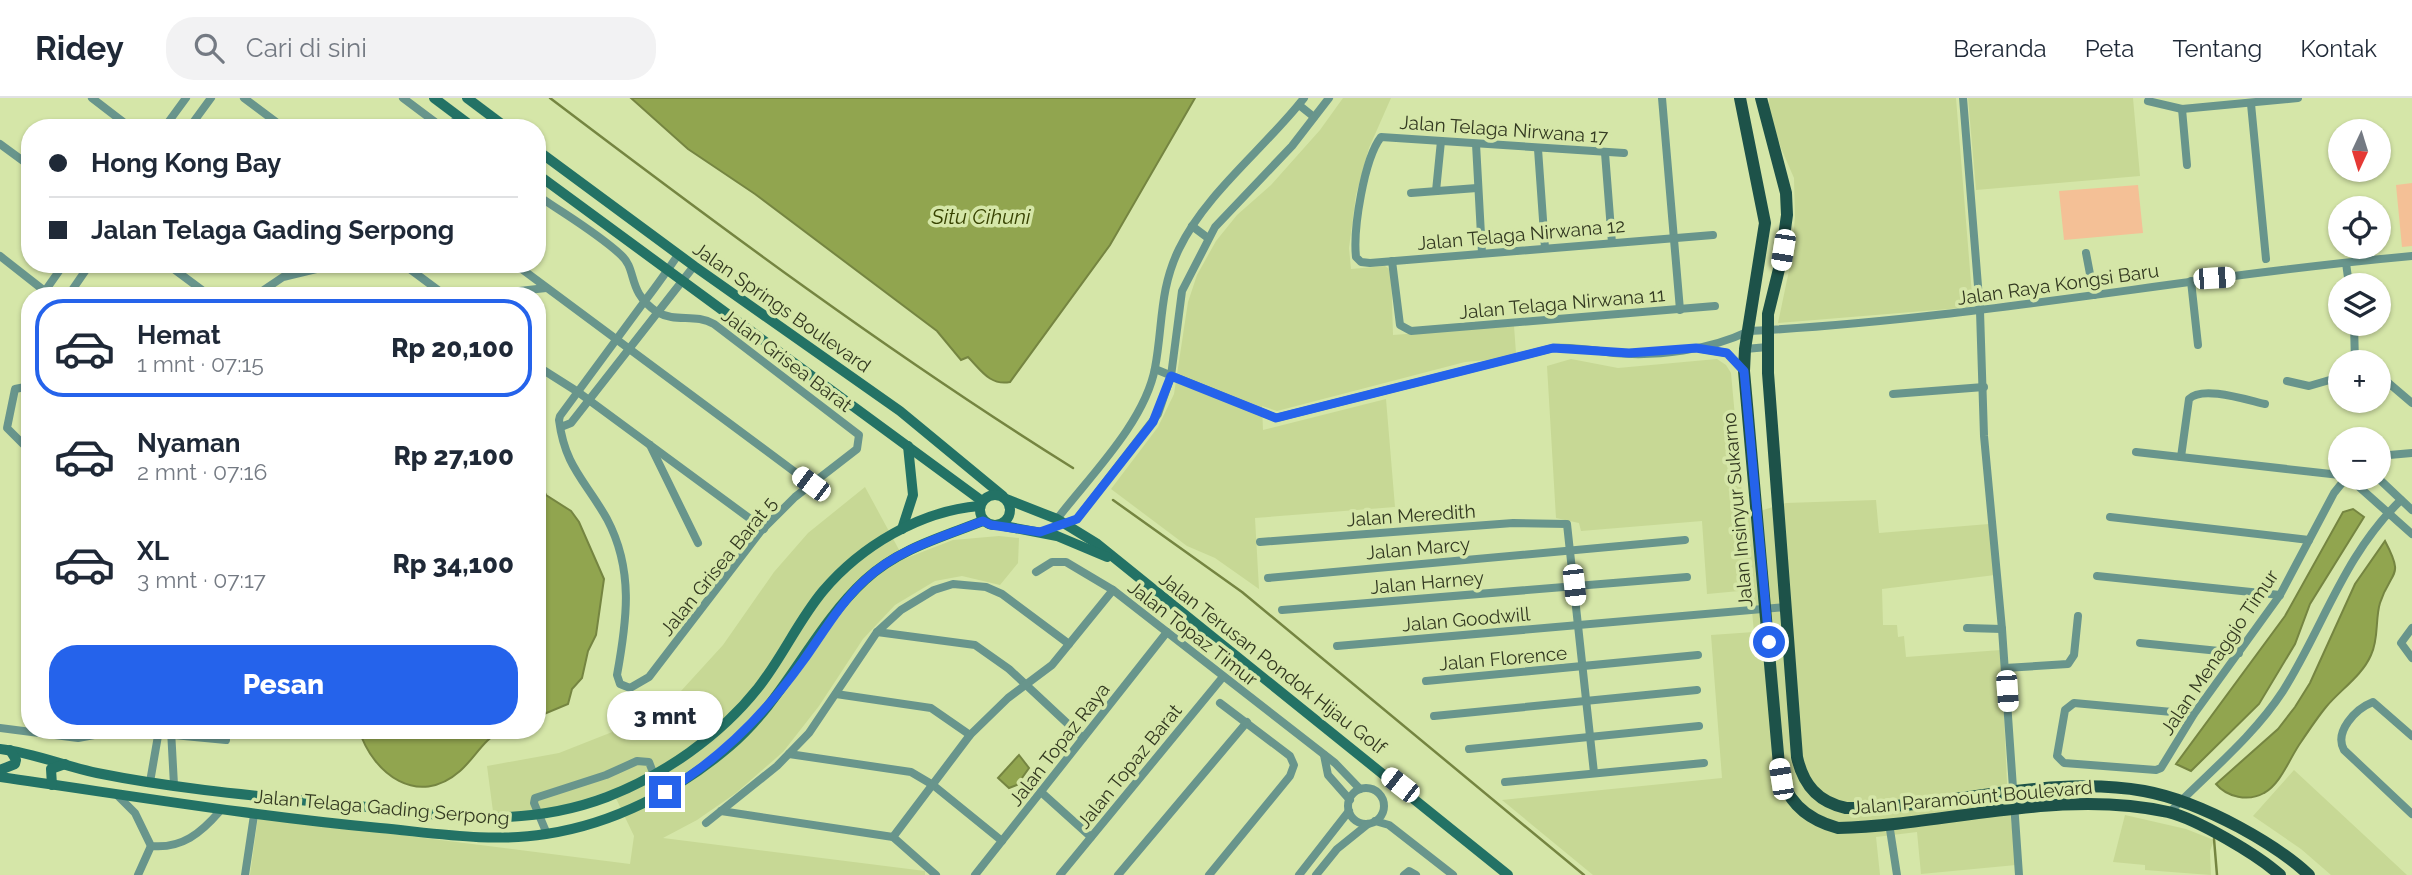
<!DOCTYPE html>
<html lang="id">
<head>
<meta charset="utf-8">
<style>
  :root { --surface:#fff; --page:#f2f2f3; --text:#1f2937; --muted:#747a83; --line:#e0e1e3; --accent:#2563eb }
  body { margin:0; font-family:Raleway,sans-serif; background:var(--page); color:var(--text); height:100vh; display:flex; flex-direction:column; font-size:26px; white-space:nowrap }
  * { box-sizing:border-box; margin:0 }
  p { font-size:23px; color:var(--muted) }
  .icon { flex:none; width:38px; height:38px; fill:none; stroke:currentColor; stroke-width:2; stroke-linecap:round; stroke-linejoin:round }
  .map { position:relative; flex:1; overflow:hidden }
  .panel { position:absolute; left:21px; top:189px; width:525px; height:452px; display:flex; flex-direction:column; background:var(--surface); border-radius:28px; box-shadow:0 2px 5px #0004 }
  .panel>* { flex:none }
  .hud { position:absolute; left:21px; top:21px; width:525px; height:154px; border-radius:28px; box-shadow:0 2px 5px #0004; display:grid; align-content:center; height:154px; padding:0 28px; background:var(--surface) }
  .needle { width:46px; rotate:184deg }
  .buttons { position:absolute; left:2328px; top:21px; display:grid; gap:14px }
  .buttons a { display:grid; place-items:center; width:63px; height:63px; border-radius:50%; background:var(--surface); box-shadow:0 2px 5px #0004; font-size:35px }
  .end { position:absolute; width:32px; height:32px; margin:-16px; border:9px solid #2563eb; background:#fff; box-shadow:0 0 0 4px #fff }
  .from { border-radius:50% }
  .bubble { position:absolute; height:49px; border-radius:24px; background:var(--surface); box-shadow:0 2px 5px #0004; font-size:23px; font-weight:800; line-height:49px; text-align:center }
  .car { position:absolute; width:21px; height:42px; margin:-21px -10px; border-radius:9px; box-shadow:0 0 5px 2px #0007; background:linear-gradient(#fff 24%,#345 0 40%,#fff 0 76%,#345 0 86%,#fff 0) }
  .hud b { display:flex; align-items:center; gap:24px; height:66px; font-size:26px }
  .hud b+b { border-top:2px solid var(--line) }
  .hud i { width:18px; height:18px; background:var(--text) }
  ul { padding:12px 0 0; list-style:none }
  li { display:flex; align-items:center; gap:21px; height:98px; margin:0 14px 10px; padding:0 14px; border:4px solid transparent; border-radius:28px }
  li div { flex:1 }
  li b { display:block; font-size:26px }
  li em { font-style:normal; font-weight:800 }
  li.current { border-color:var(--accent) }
  li>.icon { width:63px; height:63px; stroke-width:1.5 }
  .cta { display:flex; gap:14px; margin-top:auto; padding:14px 28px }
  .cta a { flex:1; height:80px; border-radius:28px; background:var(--accent); color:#fff; font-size:28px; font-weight:800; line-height:80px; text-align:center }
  header { display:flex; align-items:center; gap:42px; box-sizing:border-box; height:98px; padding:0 35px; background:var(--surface); border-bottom:2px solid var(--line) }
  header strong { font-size:33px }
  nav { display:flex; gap:38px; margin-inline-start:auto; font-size:24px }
  .search { width:490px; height:63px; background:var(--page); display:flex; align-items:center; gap:18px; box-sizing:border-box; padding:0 24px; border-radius:28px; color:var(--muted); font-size:26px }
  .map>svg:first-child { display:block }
</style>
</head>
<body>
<header>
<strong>Ridey</strong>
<div class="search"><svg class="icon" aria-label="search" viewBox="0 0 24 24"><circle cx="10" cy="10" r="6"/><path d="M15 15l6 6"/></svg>Cari di sini</div>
<nav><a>Beranda</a><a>Peta</a><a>Tentang</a><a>Kontak</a></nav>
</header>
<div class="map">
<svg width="2412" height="777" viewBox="0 0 2412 777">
  <rect width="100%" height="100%" fill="#d5e6a8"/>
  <g fill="#c7d895">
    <polygon points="1343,0 1391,0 1369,50 1356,97 1349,150 1351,171 1385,168 1391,172 1393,237 1514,228 1516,255 1499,261 1465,264 1277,313 1262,308 1263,332 1386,301 1395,409 1255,420 1259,491 1215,460 1187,448 1111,391 1158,329 1174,296 1188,204 1197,177 1216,143 1237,117 1271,87 1320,32"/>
    <polygon points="1769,0 1956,0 1973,209 1778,225 1791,163 1795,119 1794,80 1781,50 1769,13"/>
    <polygon points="1968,0 2133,0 2140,78 1976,92"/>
    <polygon points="1571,261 1618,270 1717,261 1726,267 1731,275 1744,418 1786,405 1876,402 1879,435 1989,426 1995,477 1882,491 1883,527 1897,527 1898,539 1904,538 1906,559 2001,552 2007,685 2016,767 1921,776 1917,734 1876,739 1880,777 1593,777 1502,702 1722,680 1711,537 1754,534 1750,492 1707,496 1702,423 1581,433 1579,425 1556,420 1547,268"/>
    <polygon points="865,389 904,461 953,442 999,438 1019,440 1018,465 1000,487 962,478 935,483 895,507 863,541 819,608 783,654 736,695 697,722 663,740 925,773 925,777 250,777 258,719 630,766 634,738 612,692 549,713 494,721 487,668 559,655 635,625 681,593 723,547 774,474 808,435"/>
    <polygon points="2294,672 2407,777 2331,777 2301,751 2253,718"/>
    <polygon points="2125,717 2186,731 2214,742 2210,753 2211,777 2145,772 2145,767 2113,764"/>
  </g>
  <g fill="#f4c096">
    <polygon points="2412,85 2412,148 2402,149 2396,87"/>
    <polygon points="2138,87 2143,135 2064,142 2059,93"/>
  </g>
  <g fill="#91a54f" stroke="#758541" stroke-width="2">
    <path d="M631,0h564l-85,147 -100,137c-20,4 -29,-12 -42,-25l-7,3 -24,-29 -182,-137 -67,-45z"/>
    <polygon points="537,374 546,397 571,413 579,424 604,481 596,537 588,553 582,580 572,591 568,606 537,619"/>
    <polygon points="2353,411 2364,419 2310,506 2295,546 2259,606 2191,673 2176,666 2285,518 2343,414"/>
    <path d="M2385,443c20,38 6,28 -5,62 -5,16 -1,36 -9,52 -9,21 -31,35 -45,52 -9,11 -17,23 -25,35 -11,15 -20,42 -37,51 -16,9 -37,4 -48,-9l62,-55 17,-22 15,-24 45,-99z"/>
    <path d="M359,632h144c-19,8 -28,28 -43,41 -42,37 -87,3 -101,-41z"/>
    <polygon points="1019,657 1029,670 1017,687 1009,690 998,680"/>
  </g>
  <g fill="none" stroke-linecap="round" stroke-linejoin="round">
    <g stroke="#758541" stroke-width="2.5">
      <path d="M550,0c170,129 342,257 523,370"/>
      <polyline points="1113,402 1242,494 1584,777"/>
      <polyline points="2214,741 2217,777"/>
    </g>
    <g stroke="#68958c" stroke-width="8">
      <polyline points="92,0 131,30"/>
      <polyline points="244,0 284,30"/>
      <polyline points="403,0 443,30"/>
      <polyline points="1662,0 1680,212"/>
      <polyline points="1963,0 1980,213 1984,338 2002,531 2019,777"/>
      <polyline points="2148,3 2182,11 2298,0"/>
      <polyline points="2251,6 2266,161"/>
      <polyline points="1299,7 1314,19"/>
      <polyline points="2182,11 2187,67"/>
      <polyline points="164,30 186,0"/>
      <polyline points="189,30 211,0"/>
      <polyline points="450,30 458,18"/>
      <polyline points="0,46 30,68"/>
      <polyline points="1476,46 1482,155"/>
      <polyline points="1538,51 1545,150"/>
      <polyline points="1605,55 1612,145"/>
      <path d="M1624,55l-243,-16c-17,22 -28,92 -25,120l5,5 9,1 343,-28"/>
      <polyline points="1436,93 1441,43"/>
      <polyline points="1411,95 1477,90"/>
      <path d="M537,97c27,19 59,37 84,60 17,15 5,36 36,57 19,11 38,1 57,12l145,111 -2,14 -62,48 -35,35 -111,145 -19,11 -10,-4 -3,-9c10,-55 17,-105 -10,-156 -22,-39 -42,-52 -48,-99l1,-4c28,-38 56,-76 84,-114 12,-15 23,-31 34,-47"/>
      <polyline points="1192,128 1208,140"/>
      <polyline points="2086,155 2094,197"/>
      <polyline points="0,158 51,198"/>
      <polyline points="1392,163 1400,227 1411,233 1715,208"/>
      <polyline points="2346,165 2349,187"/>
      <polyline points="167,166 210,198"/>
      <polyline points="403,166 446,198"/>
      <polyline points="515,166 811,386"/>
      <polyline points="2191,183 2198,247"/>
      <polyline points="45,193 64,166"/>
      <polyline points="68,198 90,166"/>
      <polyline points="255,198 283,179 337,166"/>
      <polyline points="474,198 546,190"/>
      <polyline points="2354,226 2355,264"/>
      <polyline points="1702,251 1727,255 1744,273"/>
      <polyline points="1745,251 1768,249"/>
      <polyline points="537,268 578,294 764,431"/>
      <path d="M1155,271l121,49 277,-70c21,-1 40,2 61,5 43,4 96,-3 135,-22 222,-11 441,-55 663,-75"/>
      <polyline points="2378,276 2412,305"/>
      <polyline points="2287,283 2309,288 2340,279"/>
      <polyline points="30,288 15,291 7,330 30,353"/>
      <polyline points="1893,296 1984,289"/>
      <polyline points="561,329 571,325 694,168"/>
      <polyline points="2356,339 2358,341"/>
      <polyline points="650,347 698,445"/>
      <polyline points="2136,354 2340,377"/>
      <polyline points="2378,358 2412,355"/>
      <path d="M2181,359l8,-58c13,-14 58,1 76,5"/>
      <polyline points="2349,380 2412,436"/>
      <polyline points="2378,380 2412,412"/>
      <polyline points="2110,419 2309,442"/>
      <path d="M1057,421c33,-43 88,-97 98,-151 8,-42 4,-78 24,-119 27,-56 86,-101 125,-151"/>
      <polyline points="1066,425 1077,421 1158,316 1171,278 1182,193 1215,129 1292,48 1329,0"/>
      <polyline points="1260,444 1513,425 1567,426 1594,675"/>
      <polyline points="1036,474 1052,464 1066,464 1113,492 1335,665 1360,691"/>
      <polyline points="2097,478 2280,497"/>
      <polyline points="1268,480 1685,442"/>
      <polyline points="1282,512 1687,479"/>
      <polyline points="1967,530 2002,531"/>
      <polyline points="2412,530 2401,545 2412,560"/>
      <polyline points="877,534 975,547 1009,571 1083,640"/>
      <polyline points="2140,545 2239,555"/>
      <polyline points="1337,548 1787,509"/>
      <polyline points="2005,570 2068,566 2074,557 2078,518"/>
      <polyline points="1426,583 1698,557"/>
      <polyline points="836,596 931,610 970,637"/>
      <polyline points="2194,616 2074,605 2065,612 2057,658 2064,665 2156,672 2161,670 2194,616 2280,497 2334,395 2346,380"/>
      <polyline points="1434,618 1697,592"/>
      <polyline points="0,630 78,640 121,632 226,642"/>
      <polyline points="171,632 174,687"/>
      <path d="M2412,638l-39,-34c-18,7 -39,30 -29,48l68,64"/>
      <polyline points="1469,651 1699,628"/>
      <polyline points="789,656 911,674 933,687 1002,743"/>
      <polyline points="1324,657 1328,677 1350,702"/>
      <polyline points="150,684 159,632"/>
      <polyline points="1505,684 1704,665"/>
      <circle cx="1366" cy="708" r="18"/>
      <polyline points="1041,694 1091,739"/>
      <path d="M118,698l17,17 16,33c31,3 50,-13 69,-35"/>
      <polyline points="721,713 893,739 936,777"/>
      <path d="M2170,714c38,-39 83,-75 113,-121 41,-65 60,-135 118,-191"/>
      <polyline points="1375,723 1389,727 1453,777"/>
      <polyline points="706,725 777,668 809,635 877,534 901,512 934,492 953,486 986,489 1002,496 1069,546"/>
      <polyline points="1889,725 1897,777"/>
      <polyline points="547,736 534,705 535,700 606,677 637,663 649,664 654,677"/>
      <polyline points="893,739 970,637 1008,600 1052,567 1113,492"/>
      <polyline points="138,777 151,748"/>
      <polyline points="245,777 254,717"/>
      <polyline points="975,777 1167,534"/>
      <polyline points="1060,777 1222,580"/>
      <polyline points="1118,777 1247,624"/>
      <polyline points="1209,777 1290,678 1294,667 1290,658 1220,605"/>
      <polyline points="1299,777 1349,713"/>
      <polyline points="1316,777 1337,751 1368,726"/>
      <polyline points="1404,777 1409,773 1416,777"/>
    </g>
    <g stroke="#237265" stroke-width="10">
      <polyline points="434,0 474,30"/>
      <polyline points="467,0 507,30"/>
      <polyline points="537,52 694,168 900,313 1003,398"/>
      <polyline points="537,76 982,403"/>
      <circle cx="995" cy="412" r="15"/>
      <polyline points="1006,401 1057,421 1096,445 1508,777"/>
      <polyline points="999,427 1057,438 1107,459"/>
      <polyline points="902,431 913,397 908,348"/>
      <path d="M0,651c34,4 64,17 97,24 79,16 161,23 242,31 93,9 176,28 268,-7 57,-22 113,-61 151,-109 24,-30 40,-67 65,-97 38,-45 97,-80 156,-85"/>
      <polyline points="0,672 15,666 16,662 10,652"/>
      <path d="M0,679c127,18 252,39 380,51 54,5 111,15 166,6 67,-10 131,-43 183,-87 56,-47 83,-118 136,-167 33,-31 77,-43 118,-59"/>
      <polyline points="52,687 51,671 65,666"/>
    </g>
    <g stroke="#1d5249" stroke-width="12">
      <path d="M1740,0l25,125 -20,126 -1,22 35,394c5,35 26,54 59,63 109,-3 222,-40 330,-16 29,7 90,43 112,63"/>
      <path d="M1761,0l25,95 1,22 -7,50 -12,49v59l29,384c6,27 20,45 49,51 98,1 200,-34 298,-17 33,6 65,20 95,36 24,13 50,29 70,48"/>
    </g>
  </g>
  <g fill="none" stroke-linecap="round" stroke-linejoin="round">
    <path stroke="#2563eb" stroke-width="9" d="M665,694c57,-34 100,-78 138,-131 20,-28 37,-58 62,-81 33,-31 77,-43 118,-59l8,4 49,7 37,-13 76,-97 18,-46 105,42 277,-70 76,5 67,-5 31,5 17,18 25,271"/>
  </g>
  <g text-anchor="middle" stroke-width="7" stroke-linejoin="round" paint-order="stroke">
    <g font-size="19" fill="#333921" stroke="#d5e6a8">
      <text transform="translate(1504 31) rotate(4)" y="7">Jalan Telaga Nirwana 17</text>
      <text transform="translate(1521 136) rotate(-5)" y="7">Jalan Telaga Nirwana 12</text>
      <text transform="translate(2058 186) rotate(-8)" y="7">Jalan Raya Kongsi Baru</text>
      <text transform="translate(1562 205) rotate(-5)" y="7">Jalan Telaga Nirwana 11</text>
      <text transform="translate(782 209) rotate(35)" y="7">Jalan Springs Boulevard</text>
      <text transform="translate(787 262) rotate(37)" y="7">Jalan Grisea Barat</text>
      <text transform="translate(1737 412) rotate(-95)" y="7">Jalan Insinyur Sukarno</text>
      <text transform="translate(1411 417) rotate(-4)" y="7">Jalan Meredith</text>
      <text transform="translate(1418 450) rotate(-5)" y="7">Jalan Marcy</text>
      <text transform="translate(718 468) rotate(-51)" y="7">Jalan Grisea Barat 5</text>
      <text transform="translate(1427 484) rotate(-5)" y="7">Jalan Harney</text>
      <text transform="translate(1466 521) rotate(-5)" y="7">Jalan Goodwill</text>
      <text transform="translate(1193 535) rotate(38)" y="7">Jalan Topaz Timur</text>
      <text transform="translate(2219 554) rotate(-56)" y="7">Jalan Menaggio Timur</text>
      <text transform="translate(1503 560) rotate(-5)" y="7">Jalan Florence</text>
      <text transform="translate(1273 565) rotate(38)" y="7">Jalan Terusan Pondok Hijau Golf</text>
      <text transform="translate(1059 646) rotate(-52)" y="7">Jalan Topaz Raya</text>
      <text transform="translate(1129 668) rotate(-51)" y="7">Jalan Topaz Barat</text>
      <text transform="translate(1972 699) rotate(-5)" y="7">Jalan Paramount Boulevard</text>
      <text transform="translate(382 709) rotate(5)" y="7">Jalan Telaga Gading Serpong</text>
    </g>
    <g font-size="21" font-style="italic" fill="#374200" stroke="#d5e6a8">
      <text x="981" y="126">Situ Cihuni</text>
    </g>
  </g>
</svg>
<div class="buttons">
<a><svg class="needle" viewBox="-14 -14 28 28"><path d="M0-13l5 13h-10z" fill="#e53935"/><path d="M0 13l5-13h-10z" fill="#747a83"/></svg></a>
<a><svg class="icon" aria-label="locate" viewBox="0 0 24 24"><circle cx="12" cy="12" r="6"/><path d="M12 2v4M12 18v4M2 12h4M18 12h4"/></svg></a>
<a><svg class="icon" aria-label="layers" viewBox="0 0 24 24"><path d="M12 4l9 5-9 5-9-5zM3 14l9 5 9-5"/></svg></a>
<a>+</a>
<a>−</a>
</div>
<i class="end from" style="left:1769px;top:544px"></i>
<i class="end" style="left:665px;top:694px"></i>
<div class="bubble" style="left:607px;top:593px;width:116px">3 mnt</div>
<i class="car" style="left:1783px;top:152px;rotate:189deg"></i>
<i class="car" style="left:2214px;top:180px;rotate:86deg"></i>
<i class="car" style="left:811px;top:386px;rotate:307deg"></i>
<i class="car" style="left:1574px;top:487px;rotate:174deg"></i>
<i class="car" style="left:2007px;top:593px;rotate:176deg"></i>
<i class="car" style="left:1781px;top:681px;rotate:351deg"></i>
<i class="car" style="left:1400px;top:687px;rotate:308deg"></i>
<div class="hud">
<b><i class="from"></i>Hong Kong Bay</b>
<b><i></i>Jalan Telaga Gading Serpong</b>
</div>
<section class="panel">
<ul>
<li class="current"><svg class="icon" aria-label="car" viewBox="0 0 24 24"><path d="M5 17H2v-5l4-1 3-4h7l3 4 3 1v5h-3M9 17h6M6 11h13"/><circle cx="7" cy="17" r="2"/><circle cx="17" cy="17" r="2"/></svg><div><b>Hemat</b><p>1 mnt · 07:15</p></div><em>Rp 20,100</em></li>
<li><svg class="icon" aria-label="car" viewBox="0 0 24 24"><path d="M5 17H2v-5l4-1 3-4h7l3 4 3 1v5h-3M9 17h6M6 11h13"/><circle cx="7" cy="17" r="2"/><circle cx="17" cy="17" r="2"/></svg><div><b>Nyaman</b><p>2 mnt · 07:16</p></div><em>Rp 27,100</em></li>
<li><svg class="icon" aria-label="car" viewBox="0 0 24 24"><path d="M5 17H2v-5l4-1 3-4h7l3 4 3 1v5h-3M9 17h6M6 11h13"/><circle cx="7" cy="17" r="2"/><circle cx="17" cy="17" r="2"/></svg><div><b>XL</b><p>3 mnt · 07:17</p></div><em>Rp 34,100</em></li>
</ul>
<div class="cta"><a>Pesan</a></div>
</section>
</div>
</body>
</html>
